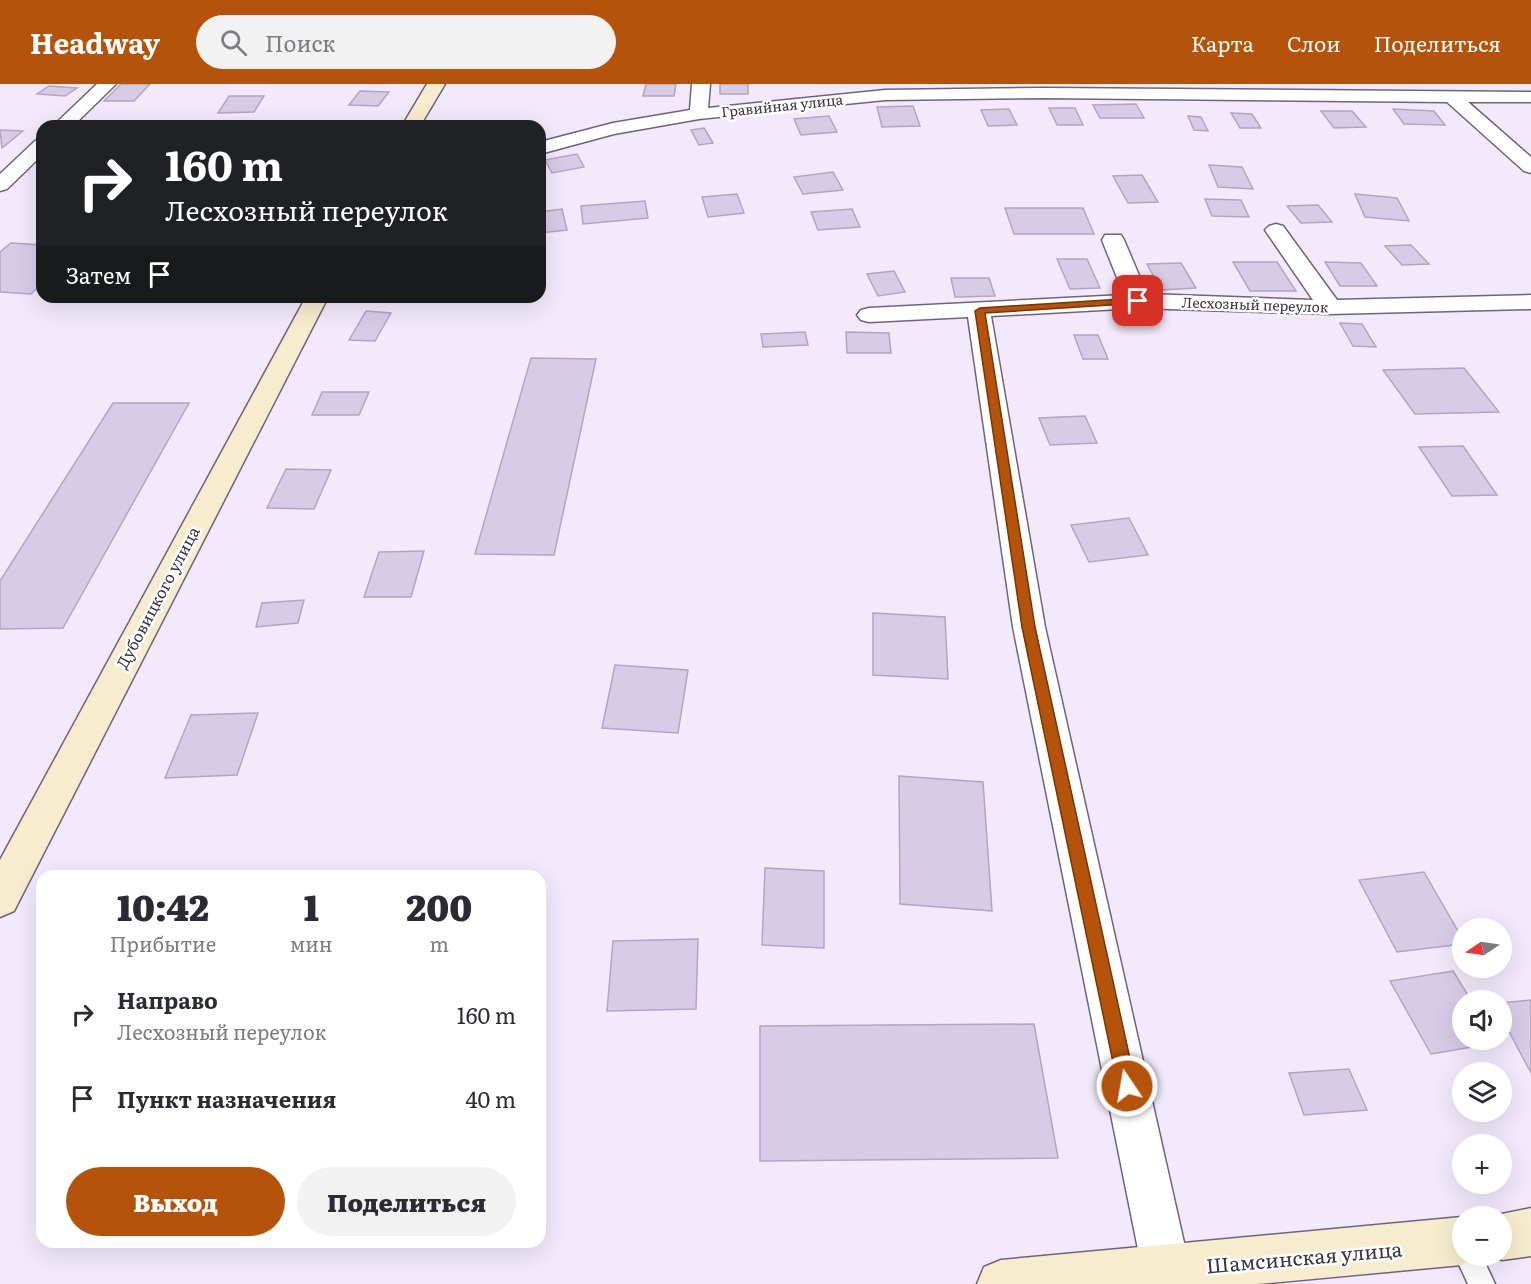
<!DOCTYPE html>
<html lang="ru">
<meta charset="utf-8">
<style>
body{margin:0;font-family:Literata,serif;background:#f2f2f3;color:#2b2b33;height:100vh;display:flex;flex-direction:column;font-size:22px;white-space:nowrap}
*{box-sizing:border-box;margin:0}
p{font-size:20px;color:#7c7c81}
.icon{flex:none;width:33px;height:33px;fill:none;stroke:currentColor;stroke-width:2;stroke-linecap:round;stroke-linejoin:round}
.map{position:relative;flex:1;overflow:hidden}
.drawer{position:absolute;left:36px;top:786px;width:510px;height:378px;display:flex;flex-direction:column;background:#fff;border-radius:18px;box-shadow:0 6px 24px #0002}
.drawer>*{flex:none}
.banner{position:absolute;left:36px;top:36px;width:510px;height:183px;border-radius:18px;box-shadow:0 6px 24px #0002;background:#202124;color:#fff;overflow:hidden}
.needle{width:39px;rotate:257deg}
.tools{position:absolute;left:1452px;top:834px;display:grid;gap:12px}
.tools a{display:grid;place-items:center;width:60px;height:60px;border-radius:50%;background:#fff;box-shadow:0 6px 24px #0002;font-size:30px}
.pin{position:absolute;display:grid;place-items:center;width:51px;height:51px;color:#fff;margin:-26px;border-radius:12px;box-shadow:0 3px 9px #0006}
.me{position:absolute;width:66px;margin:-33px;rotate:348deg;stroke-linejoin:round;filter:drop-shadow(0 0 4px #0008)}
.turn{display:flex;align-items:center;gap:21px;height:126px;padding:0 30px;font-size:27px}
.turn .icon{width:78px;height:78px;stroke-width:2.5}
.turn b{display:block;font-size:42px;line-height:51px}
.then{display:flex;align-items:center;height:57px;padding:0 30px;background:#0003;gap:12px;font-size:22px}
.eta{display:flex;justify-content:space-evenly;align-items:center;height:102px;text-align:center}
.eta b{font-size:36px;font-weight:800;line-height:42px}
.button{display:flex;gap:12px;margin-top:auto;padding:12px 30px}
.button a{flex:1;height:69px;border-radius:36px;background:#b45309;color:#fff;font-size:24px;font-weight:800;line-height:69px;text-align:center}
.button a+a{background:#f2f2f3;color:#2b2b33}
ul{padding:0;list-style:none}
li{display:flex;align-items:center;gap:18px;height:84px;padding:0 30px}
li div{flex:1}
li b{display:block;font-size:22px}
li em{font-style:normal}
header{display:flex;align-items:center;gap:36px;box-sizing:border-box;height:84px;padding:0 30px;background:#b45309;color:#fff}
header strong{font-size:28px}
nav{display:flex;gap:33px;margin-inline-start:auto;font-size:21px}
.search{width:420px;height:54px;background:#f2f2f3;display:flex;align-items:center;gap:15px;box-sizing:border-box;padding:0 21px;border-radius:33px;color:#7c7c81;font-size:22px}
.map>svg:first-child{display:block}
.building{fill:#d8cbe8;stroke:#b2a5c0;stroke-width:1.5}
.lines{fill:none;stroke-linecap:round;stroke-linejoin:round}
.lane-casing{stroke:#6f637c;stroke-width:3}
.street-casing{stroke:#6f637c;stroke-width:3}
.secondary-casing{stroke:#6f637c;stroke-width:3}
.lane{fill:#fff;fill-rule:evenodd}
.street{fill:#fff;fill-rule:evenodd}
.secondary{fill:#f7edce;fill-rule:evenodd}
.route{fill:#b45309;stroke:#753606;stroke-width:1.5}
.labels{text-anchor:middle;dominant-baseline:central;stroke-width:5;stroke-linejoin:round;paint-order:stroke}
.far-street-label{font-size:14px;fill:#39343f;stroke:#fff}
.street-label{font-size:16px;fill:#39343f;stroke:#fff}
.near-street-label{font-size:20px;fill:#39343f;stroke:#fff}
</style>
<header>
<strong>Headway</strong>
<div class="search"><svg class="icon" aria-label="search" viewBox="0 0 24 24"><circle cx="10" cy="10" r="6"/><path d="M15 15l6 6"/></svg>Поиск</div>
<nav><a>Карта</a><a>Слои</a><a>Поделиться</a></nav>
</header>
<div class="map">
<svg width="1531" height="1200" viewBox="0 0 1531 1200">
<rect width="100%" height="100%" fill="#f2eafc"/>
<g class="building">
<polygon points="121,0 150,0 134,17 104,17"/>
<polygon points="646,0 676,0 674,12 643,12"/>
<rect x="720" y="0" width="28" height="10"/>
<polygon points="49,2 77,4 65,12 37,10"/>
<polygon points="360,7 389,8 378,22 349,21"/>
<polygon points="229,12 264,12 254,28 218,29"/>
<polygon points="1136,20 1144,34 1100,34 1093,21"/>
<polygon points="913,22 920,42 882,43 877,23"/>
<polygon points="1049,24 1075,24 1083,41 1057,41"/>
<polygon points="1009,25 1017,41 988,42 981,26"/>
<polygon points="1393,25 1434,27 1445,41 1404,40"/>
<polygon points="1321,27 1352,27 1366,43 1334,44"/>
<polygon points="1231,29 1252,30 1261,44 1240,44"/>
<polygon points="829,32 837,48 801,51 794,35"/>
<polygon points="1188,32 1201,33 1208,47 1194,46"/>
<polygon points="704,44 713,59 699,61 691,46"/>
<polygon points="0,46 23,47 2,64"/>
<polygon points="577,70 584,83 552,89 545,76"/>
<polygon points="1209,81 1242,83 1253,105 1218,103"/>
<polygon points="833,88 843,106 803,110 794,93"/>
<polygon points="1142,91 1158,118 1128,119 1113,92"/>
<polygon points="737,110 744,129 708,133 702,113"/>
<polygon points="1355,110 1397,114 1409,137 1365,133"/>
<polygon points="1205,115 1241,116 1249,133 1212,132"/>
<polygon points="645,117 648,134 583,140 581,122"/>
<polygon points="1318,121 1332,138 1301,139 1287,122"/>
<polygon points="1005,124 1083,124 1094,150 1014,150"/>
<polygon points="562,125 567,146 540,149 540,128"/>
<polygon points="852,125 860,143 818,146 811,128"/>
<polygon points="11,159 42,161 42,200 31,210 0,208 0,168"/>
<polygon points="1411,161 1429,180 1402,181 1385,162"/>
<polygon points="1057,175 1087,175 1100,204 1070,205"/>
<polygon points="1233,178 1277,178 1296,207 1250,207"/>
<polygon points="1325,178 1361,179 1377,202 1340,202"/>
<polygon points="1181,179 1196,204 1161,206 1147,180"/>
<polygon points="894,187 905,208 878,212 867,190"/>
<polygon points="951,194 989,194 995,212 955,213"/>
<polygon points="366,227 391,229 375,257 349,256"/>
<polygon points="1340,239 1362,240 1376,263 1353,262"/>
<polygon points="805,248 808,261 763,263 761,250"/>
<polygon points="846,248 889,249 891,269 847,269"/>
<polygon points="1074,251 1098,251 1108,275 1083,275"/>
<polygon points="531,274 596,275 554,471 475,470"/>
<polygon points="1464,284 1499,328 1415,330 1383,286"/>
<polygon points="322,308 369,308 359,331 312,331"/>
<polygon points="113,319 189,319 63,544 0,545 0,497"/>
<polygon points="1085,332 1097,359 1050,361 1039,334"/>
<polygon points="1463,362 1497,411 1452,412 1419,363"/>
<polygon points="286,385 331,386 314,425 267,424"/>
<polygon points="1129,434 1148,471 1089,478 1071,441"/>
<polygon points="424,467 411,513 364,513 379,468"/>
<polygon points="304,516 298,539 256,543 262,519"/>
<polygon points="873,529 945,533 948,595 873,591"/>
<polygon points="615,581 688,586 678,649 602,644"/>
<polygon points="258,629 237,691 165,694 191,631"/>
<polygon points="899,692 983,698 992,827 900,820"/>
<polygon points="765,784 824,787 824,864 762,861"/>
<polygon points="1424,788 1462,854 1462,860 1397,868 1359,796"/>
<polygon points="698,855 696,925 607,927 613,857"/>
<polygon points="1453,887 1471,916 1462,916 1462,956 1493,956 1496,959 1431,970 1390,897"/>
<polygon points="1531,916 1531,989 1502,934 1502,919"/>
<polygon points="1034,940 1058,1074 760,1077 760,942"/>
<polygon points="1349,985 1367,1026 1304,1031 1289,989"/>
</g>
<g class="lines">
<defs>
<polygon id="lane" points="1462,1161 1462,1172 1482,1172 1495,1200 1468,1200 1455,1172 1459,1163"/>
<g id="street">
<polygon points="97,0 116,0 73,42 53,42"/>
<polygon points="692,0 710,0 708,24 885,6 1045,4 1531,8 1531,18 1468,18 1531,73 1531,89 1524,87 1447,18 1045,14 885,16 699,35 614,50 540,70 540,58 613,39 690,26"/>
<polygon points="42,55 42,71 7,105 0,107 0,90 35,57"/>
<polygon points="1276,140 1283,142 1337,216 1531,211 1531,225 1330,230 1138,224 991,232 1045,543 1190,1185 1184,1200 1148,1200 1142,1185 1013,543 968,233 869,238 861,236 857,231 861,226 869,224 1124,211 1102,156 1105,151 1121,151 1124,156 1147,210 1313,216 1265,146 1269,142"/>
</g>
<g id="secondary">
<polygon points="427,0 445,0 420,42 402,42"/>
<polygon points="306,213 328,213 14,827 0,833 0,776"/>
<polygon points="1531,1124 1531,1172 1502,1176 1492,1172 1502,1172 1502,1132 1492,1132"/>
<polygon points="1462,1133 1462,1172 1480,1172 1462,1181 1258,1200 977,1200 984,1183 1001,1176"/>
</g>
</defs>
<use href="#lane" class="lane-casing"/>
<use href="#street" class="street-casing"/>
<use href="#secondary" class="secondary-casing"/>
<use href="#lane" class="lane"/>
<use href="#street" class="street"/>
<use href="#secondary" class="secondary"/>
</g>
<polygon class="route" points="1138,214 1142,217 1141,219 985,229 1035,543 1136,1002 1133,1008 1127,1011 1120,1008 1118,1002 1022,543 975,227 980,224"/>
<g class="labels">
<g class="far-street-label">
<text transform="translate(782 21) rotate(-6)">Гравийная улица</text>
<text transform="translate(1255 220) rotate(2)">Лесхозный переулок</text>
</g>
<g class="street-label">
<text transform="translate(157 513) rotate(-62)">Дубовицкого улица</text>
</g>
<g class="near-street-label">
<text transform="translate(1304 1172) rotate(-5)">Шамсинская улица</text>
</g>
</g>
</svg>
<div class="tools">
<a><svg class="needle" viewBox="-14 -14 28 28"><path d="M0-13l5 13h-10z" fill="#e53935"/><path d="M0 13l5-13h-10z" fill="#7c7c81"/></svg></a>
<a><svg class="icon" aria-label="sound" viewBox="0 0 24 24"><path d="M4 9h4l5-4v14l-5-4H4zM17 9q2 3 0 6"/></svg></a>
<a><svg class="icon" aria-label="layers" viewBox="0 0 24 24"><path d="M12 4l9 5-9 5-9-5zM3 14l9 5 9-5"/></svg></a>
<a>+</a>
<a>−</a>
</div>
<div class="pin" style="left:1138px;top:217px;background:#d93025"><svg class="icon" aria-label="arrive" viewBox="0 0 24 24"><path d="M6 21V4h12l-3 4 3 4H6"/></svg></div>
<svg class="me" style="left:1127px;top:1002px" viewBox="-20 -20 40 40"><circle r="17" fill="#b45309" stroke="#fff" stroke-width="3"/><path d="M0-11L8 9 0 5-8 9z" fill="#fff"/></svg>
<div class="banner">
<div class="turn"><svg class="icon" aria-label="right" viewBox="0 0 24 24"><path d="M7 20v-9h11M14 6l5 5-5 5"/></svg><div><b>160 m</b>Лесхозный переулок</div></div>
<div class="then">Затем<svg class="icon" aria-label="arrive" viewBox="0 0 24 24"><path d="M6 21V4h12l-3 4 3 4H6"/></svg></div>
</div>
<section class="drawer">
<div class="eta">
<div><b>10:42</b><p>Прибытие</p></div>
<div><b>1</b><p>мин</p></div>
<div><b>200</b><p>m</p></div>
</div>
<ul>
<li><svg class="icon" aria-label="right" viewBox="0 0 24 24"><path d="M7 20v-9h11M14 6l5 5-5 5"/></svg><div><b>Направо</b><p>Лесхозный переулок</p></div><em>160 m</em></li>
<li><svg class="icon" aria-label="arrive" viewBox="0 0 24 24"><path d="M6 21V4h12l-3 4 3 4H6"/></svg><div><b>Пункт назначения</b></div><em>40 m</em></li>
</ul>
<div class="button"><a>Выход</a><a>Поделиться</a></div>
</section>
</div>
